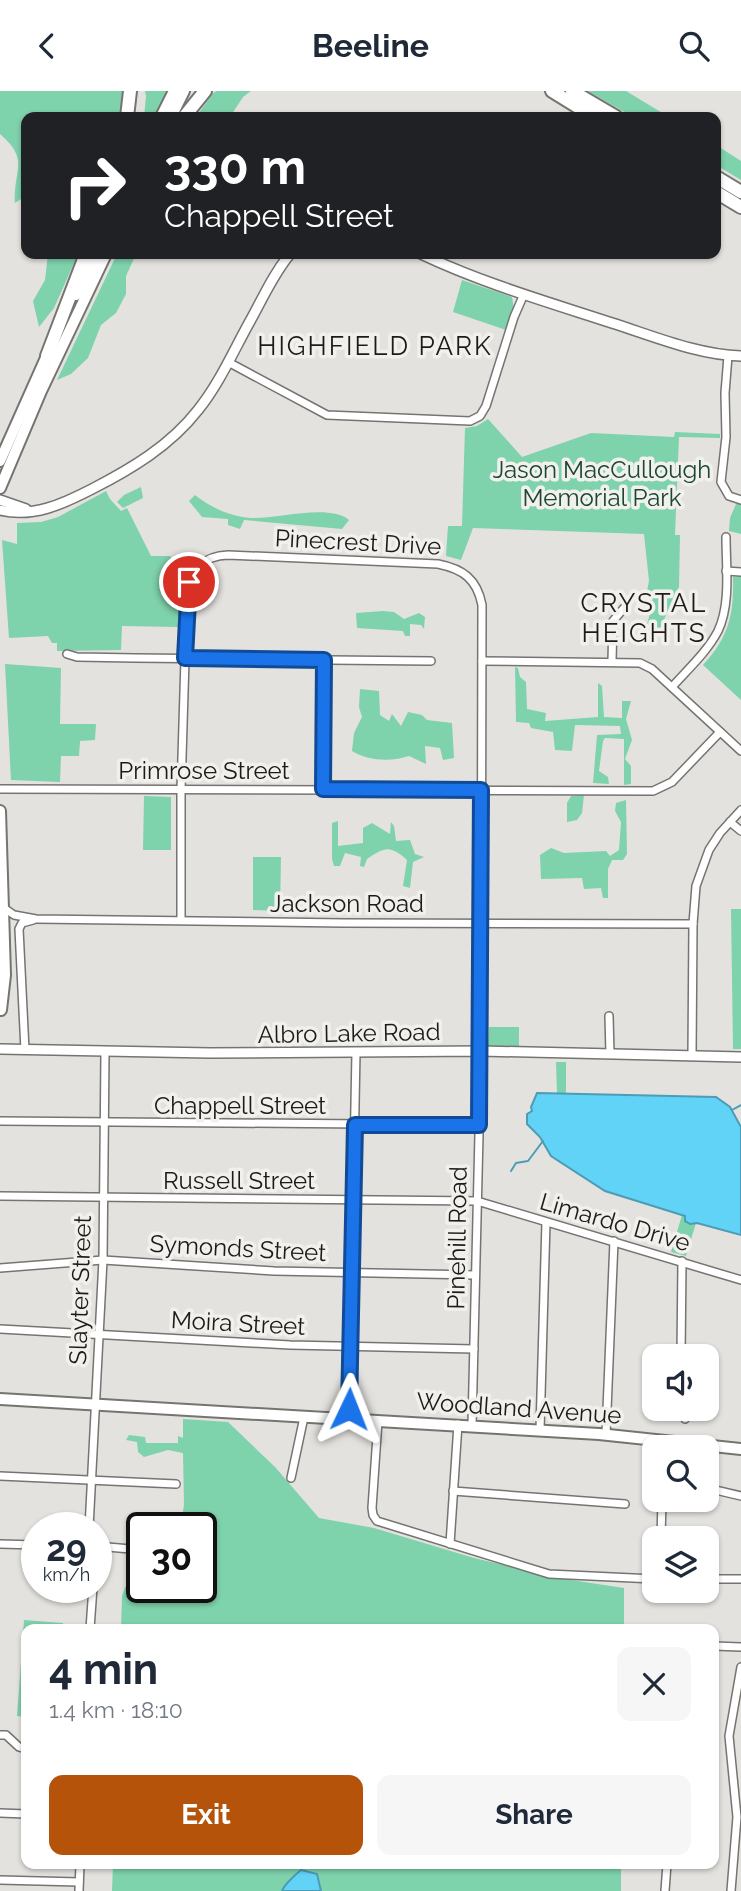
<!DOCTYPE html>
<meta charset="utf-8">
<style>
body{margin:0;font-family:Raleway,sans-serif;background:#f6f6f7;color:#1f2937;height:100vh;display:flex;flex-direction:column;font-size:26px;white-space:nowrap}
*{box-sizing:border-box;margin:0}
p{font-size:23px;color:#747a83}
.icon{flex:none;width:38px;height:38px;fill:none;stroke:currentColor;stroke-width:2;stroke-linecap:round;stroke-linejoin:round}
.map{position:relative;flex:1;overflow:hidden}
.panel{position:absolute;left:21px;top:1533px;width:698px;height:245px;display:flex;flex-direction:column;background:#fff;border-radius:14px;box-shadow:0 2px 5px #0004}
.panel>*{flex:none}
.banner{position:absolute;left:21px;top:21px;width:700px;height:147px;border-radius:14px;box-shadow:0 2px 5px #0004;background:#202124;color:#fff;overflow:hidden}
.controls{position:absolute;left:642px;top:1253px;display:grid;gap:14px}
.controls a{display:grid;place-items:center;width:77px;height:77px;border-radius:14px;background:#fff;box-shadow:0 2px 5px #0004;font-size:35px}
.speed{position:absolute;left:21px;top:1421px;display:flex;gap:14px;font-size:35px;font-weight:700;text-align:center}
.speed>*{display:grid;place-content:center;width:91px;height:91px;border-radius:50%;background:#fff;box-shadow:0 2px 5px #0004;line-height:1}
.speed small{font-size:18px;font-weight:400}
.speed .limit{border:4px solid #111;border-radius:10px;background:#fff;color:#111}
.pin{position:absolute;display:grid;place-items:center;width:60px;height:60px;color:#fff;margin:-30px;border:4px solid #fff;border-radius:50%;box-shadow:0 2px 7px #0007}
.me{position:absolute;width:77px;margin:-38px;rotate:2deg;stroke-linejoin:round;filter:drop-shadow(0 0 5px #0008)}
.turn{display:flex;align-items:center;gap:24px;height:147px;padding:0 28px;font-size:32px}
.turn .icon{width:91px;height:91px;stroke-width:2.5}
.turn b{display:block;font-size:49px;line-height:60px}
.round{display:grid;place-items:center;flex:none;width:74px;height:74px;border-radius:14px;background:#f6f6f7}
.overview{display:flex;align-items:center;justify-content:space-between;height:119px;padding:0 28px}
h1{font-size:42px;font-weight:700;line-height:52px}
.cta{display:flex;gap:14px;margin-top:auto;padding:14px 28px}
.cta a{flex:1;height:80px;border-radius:14px;background:#b45309;color:#fff;font-size:28px;font-weight:700;line-height:80px;text-align:center}
.cta a+a{background:#f6f6f7;color:#1f2937}
header{display:flex;justify-content:space-between;align-items:center;height:91px;padding:0 28px;background:#fff;font-size:32px;font-weight:700}
.map>svg:first-child{display:block}
.green{fill:#7ed2ac}
.water{fill:#61d3f7;stroke:#4c9cb5;stroke-width:2}
.lines{fill:none;stroke-linecap:round;stroke-linejoin:round}
.stream{stroke:#4c9cb5;stroke-width:2}
.minor-casing{stroke:#757471;stroke-width:10}
.tertiary-casing{stroke:#757471;stroke-width:12}
.primary-casing{stroke:#757471;stroke-width:14}
.motorway-casing{stroke:#757471;stroke-width:16}
.minor{stroke:#fff;stroke-width:7}
.tertiary{stroke:#fff;stroke-width:9}
.primary{stroke:#fff;stroke-width:10}
.motorway{stroke:#fff;stroke-width:12}
.route-casing{stroke:#114b97;stroke-width:18}
.route{stroke:#1a73e8;stroke-width:12}
.labels{text-anchor:middle;dominant-baseline:central;stroke-width:7;stroke-linejoin:round;paint-order:stroke}
.park-label{font-size:24px;fill:#1b4634;stroke:#f1f0ec}
.street-label{font-size:24px;fill:#1c1b1a;stroke:#f1f0ec}
.neighbourhood-label{font-size:26px;letter-spacing:2px;fill:#1c1b1a;stroke:#f1f0ec}
</style>
<header><svg class="icon" aria-label="back" viewBox="0 0 24 24"><path d="M15 5l-7 7 7 7"/></svg>Beeline<svg class="icon" aria-label="search" viewBox="0 0 24 24"><circle cx="10" cy="10" r="6"/><path d="M15 15l6 6"/></svg></header>
<div class="map">
<svg width="741" height="1800" viewBox="0 0 741 1800">
<rect width="100%" height="100%" fill="#e4e2df"/>
<g class="green">
<path d="M0,0H124L120,26H26V105L15,112C13,79 31,70 0,43Z"/>
<polygon points="145,0 168,0 155,26 144,26 146,5"/>
<polygon points="217,0 251,0 243,6 230,26 196,26 213,2"/>
<polygon points="588,0 626,0 669,26 633,26"/>
<polygon points="716,54 741,70 741,89 716,74"/>
<polygon points="48,163 78,163 54,217 39,236 33,210 45,189"/>
<polygon points="117,163 136,163 126,185 126,203 116,222 101,234 88,267 71,283 57,289"/>
<polygon points="462,189 512,206 514,219 506,239 453,221"/>
<polygon points="488,328 522,366 591,342 674,346 675,341 720,343 720,347 679,346 675,444 680,444 679,496 656,546 646,537 652,515 645,510 649,490 644,443 473,437 461,469 446,465 448,435 462,435 465,337 477,335"/>
<polygon points="141,396 143,407 123,417 117,411 124,404"/>
<polygon points="106,400 110,408 121,420 127,417 151,465 170,465 181,479 185,480 180,498 179,536 122,535 121,559 57,560 57,552 52,552 48,545 9,547 2,449 17,453 17,432 41,431 58,426"/>
<path d="M195,404C212,417 229,425 251,427C276,428 330,412 349,429L342,438L244,429L240,438L228,434V428L202,426L189,410Z"/>
<polygon points="736,413 741,413 741,443 729,440 730,427"/>
<path d="M733,486H741V609L703,574C729,546 734,523 733,486Z"/>
<polygon points="383,520 394,521 404,528 419,522 425,526 424,538 421,534 410,533 410,545 405,545 403,540 357,537 356,522"/>
<polygon points="5,573 61,577 60,633 96,633 95,649 80,650 79,665 61,665 60,691 11,689"/>
<polygon points="515,576 518,577 520,586 526,591 527,618 546,622 545,630 598,626 598,592 602,595 604,626 622,627 622,610 631,610 626,628 632,649 625,668 631,675 631,693 624,694 624,648 605,647 603,650 599,680 608,686 609,693 593,692 597,644 621,643 620,635 575,634 572,660 555,659 553,641 531,637 529,632 516,631"/>
<path d="M360,598L379,600L380,624L389,630L392,623L401,635L408,621L422,624L427,629L452,632L454,667L443,669L440,657L425,655L426,673L409,665C392,671 367,670 352,660L354,642L362,626L359,616Z"/>
<polygon points="584,704 582,722 577,729 567,731 567,712 571,705"/>
<polygon points="144,705 171,706 171,759 143,759"/>
<polygon points="626,709 627,763 623,769 612,769 608,778 608,807 603,807 601,797 584,798 582,787 541,788 540,764 551,757 564,762 606,760 610,765 619,759 621,731 615,720 616,712"/>
<path d="M338,730V755L363,752V737L372,732L390,743L391,731L394,735L396,750L410,749L415,763L424,766L413,771L410,797L403,795L407,769C390,754 385,756 367,768L364,776L360,775L361,766L345,762L340,775H334L332,768V732Z"/>
<polygon points="253,766 281,766 280,820 253,819"/>
<polygon points="731,818 741,818 741,958 733,958"/>
<polygon points="489,936 519,936 519,955 488,955"/>
<polygon points="556,971 566,971 566,1002 557,1002"/>
<polygon points="682,1124 686,1126 690,1133 696,1132 686,1165 671,1161"/>
<polygon points="183,1328 228,1331 275,1376 319,1427 374,1437 474,1467 558,1487 624,1497 624,1538 121,1538 122,1505 125,1496 201,1496 201,1437 181,1437 184,1413 183,1362 168,1359 144,1366 138,1361 137,1351 126,1349 129,1344 145,1346 146,1352 178,1352 178,1345 183,1347"/>
<polygon points="24,1529 63,1532 63,1538 26,1538 26,1626 17,1625"/>
<polygon points="113,1773 621,1773 621,1800 112,1800"/>
</g>
<g class="water">
<polygon points="537,1002 716,1006 730,1016 741,1036 741,1144 697,1132 690,1133 685,1130 685,1125 605,1100 551,1065 540,1046 527,1033 527,1023 532,1020 531,1016"/>
<path d="M301,1779L317,1783L321,1800H282C284,1794 296,1783 301,1779Z"/>
</g>
<g class="lines">
<g class="stream">
<polyline points="732,1019 741,1014"/>
<polyline points="511,1080 516,1072 528,1070 543,1050"/>
</g>
<defs>
<g id="minor">
<polyline points="728,265 725,302 726,346 721,391 729,405 741,409"/>
<polyline points="228,271 327,324 470,330 480,325 486,315 514,226 524,203"/>
<polyline points="726,480 741,481"/>
<polyline points="67,563 77,566 135,567 431,570"/>
<polyline points="482,570 640,572 652,578 741,660"/>
<polyline points="612,570 613,530 624,517"/>
<path d="M672,596C688,578 707,561 718,540C731,513 726,475 726,446"/>
<polyline points="0,698 653,700 672,691 720,641"/>
<polyline points="322,698 324,569"/>
<polyline points="730,731 741,740"/>
<polyline points="4,817 14,824 36,828 344,832 693,833"/>
<path d="M181,829V699L187,503C191,478 203,465 228,464L438,473C463,478 477,488 482,514L481,960L472,1334"/>
<polyline points="609,925 610,963"/>
<polyline points="25,959 19,838 22,832 33,829"/>
<polyline points="692,964 693,833 696,795 709,759 720,742 741,719"/>
<polyline points="0,1030 479,1034"/>
<polyline points="0,1105 477,1110 741,1189"/>
<polyline points="0,1177 103,1169 274,1180 475,1184"/>
<polyline points="0,1238 290,1254 474,1258"/>
<polyline points="681,1265 682,1170"/>
<polyline points="681,1318 685,1328"/>
<polyline points="349,1328 356,961"/>
<polyline points="378,1330 372,1417 373,1424 377,1430 549,1483 654,1488"/>
<polyline points="540,1339 546,1131"/>
<polyline points="606,1343 614,1150"/>
<polyline points="0,1385 176,1393"/>
<polyline points="291,1387 304,1326"/>
<polyline points="707,1397 741,1405"/>
<polyline points="453,1400 625,1413"/>
<polyline points="89,1437 103,1169 105,962"/>
<polyline points="661,1447 662,1409"/>
<polyline points="0,1453 37,1454"/>
<polyline points="450,1453 458,1333"/>
<polyline points="96,1455 142,1459"/>
<polyline points="707,1488 741,1488"/>
<polyline points="90,1538 93,1496"/>
<polyline points="714,1555 741,1556"/>
<polyline points="0,1644 6,1644 19,1656 26,1658"/>
<polyline points="0,1722 26,1723"/>
<polyline points="0,1789 79,1791"/>
<polyline points="79,1800 80,1773"/>
<polyline points="665,1800 667,1773"/>
<polyline points="731,1800 737,1726 729,1645 741,1576"/>
</g>
<g id="tertiary">
<path d="M421,163C482,192 548,211 612,232C653,245 698,264 741,265"/>
<polyline points="0,409 26,418"/>
<path d="M0,419C33,427 63,413 92,398C131,378 170,355 198,319C219,293 233,261 249,232C262,209 273,183 290,163"/>
<polyline points="0,958 210,962 481,960 741,966"/>
</g>
<g id="primary">
<polyline points="161,26 174,0"/>
<polyline points="171,26 184,0"/>
<polyline points="76,204 96,163"/>
<polyline points="0,370 49,260"/>
<polyline points="0,397 41,300 106,163"/>
<polyline points="0,720 5,884 1,919"/>
<polyline points="0,1308 599,1343 741,1358"/>
</g>
<g id="motorway">
<polyline points="552,0 594,26"/>
<polyline points="572,0 616,26"/>
<polyline points="127,26 130,0"/>
<polyline points="184,26 205,0"/>
<polyline points="716,86 741,101"/>
<polyline points="716,101 741,116"/>
<polyline points="47,265 86,163"/>
</g>
</defs>
<use href="#minor" class="minor-casing"/>
<use href="#tertiary" class="tertiary-casing"/>
<use href="#primary" class="primary-casing"/>
<use href="#motorway" class="motorway-casing"/>
<use href="#minor" class="minor"/>
<use href="#tertiary" class="tertiary"/>
<use href="#primary" class="primary"/>
<use href="#motorway" class="motorway"/>
</g>
<g class="lines">
<defs>
<polyline id="route" points="189,491 185,567 324,569 323,698 481,699 479,1034 355,1034 349,1318"/>
</defs>
<use href="#route" class="route-casing"/>
<use href="#route" class="route"/>
</g>
<g class="labels">
<g class="park-label">
<text x="602" y="378">Jason MacCullough<tspan x="602" dy="28">Memorial Park</tspan></text>
</g>
<g class="street-label">
<text transform="translate(358 451) rotate(3)">Pinecrest Drive</text>
<text x="204" y="679">Primrose Street</text>
<text x="347" y="812">Jackson Road</text>
<text transform="translate(349 942) rotate(-1)">Albro Lake Road</text>
<text x="240" y="1014">Chappell Street</text>
<text x="239" y="1089">Russell Street</text>
<text transform="translate(615 1131) rotate(16)">Limardo Drive</text>
<text transform="translate(457 1147) rotate(-89)">Pinehill Road</text>
<text transform="translate(238 1157) rotate(3)">Symonds Street</text>
<text transform="translate(80 1199) rotate(-88)">Slayter Street</text>
<text transform="translate(238 1232) rotate(3)">Moira Street</text>
<text transform="translate(519 1317) rotate(4)">Woodland Avenue</text>
</g>
<g class="neighbourhood-label">
<text x="375" y="255">HIGHFIELD PARK</text>
<text x="644" y="512">CRYSTAL<tspan x="644" dy="30">HEIGHTS</tspan></text>
</g>
</g>
</svg>
<div class="controls">
<a><svg class="icon" aria-label="sound" viewBox="0 0 24 24"><path d="M4 9h4l5-4v14l-5-4H4zM17 9q2 3 0 6"/></svg></a>
<a><svg class="icon" aria-label="search" viewBox="0 0 24 24"><circle cx="10" cy="10" r="6"/><path d="M15 15l6 6"/></svg></a>
<a><svg class="icon" aria-label="layers" viewBox="0 0 24 24"><path d="M12 4l9 5-9 5-9-5zM3 14l9 5 9-5"/></svg></a>
</div>
<div class="speed"><div>29<small>km/h</small></div><div class="limit">30</div></div>
<div class="pin" style="left:189px;top:491px;background:#d93025"><svg class="icon" aria-label="arrive" viewBox="0 0 24 24"><path d="M6 21V4h12l-3 4 3 4H6"/></svg></div>
<svg class="me" style="left:349px;top:1318px" viewBox="-20 -20 40 40"><path d="M0-17L14 15 0 8-14 15z" fill="#1a73e8" stroke="#fff" stroke-width="4"/></svg>
<div class="banner">
<div class="turn"><svg class="icon" aria-label="right" viewBox="0 0 24 24"><path d="M7 20v-9h11M14 6l5 5-5 5"/></svg><div><b>330 m</b>Chappell Street</div></div>
</div>
<section class="panel">
<div class="overview"><div><h1>4 min</h1><p>1.4 km · 18:10</p></div><a class="round"><svg class="icon" aria-label="close" viewBox="0 0 24 24"><path d="M6 6l12 12M18 6L6 18"/></svg></a></div>
<div class="cta"><a>Exit</a><a>Share</a></div>
</section>
</div>
